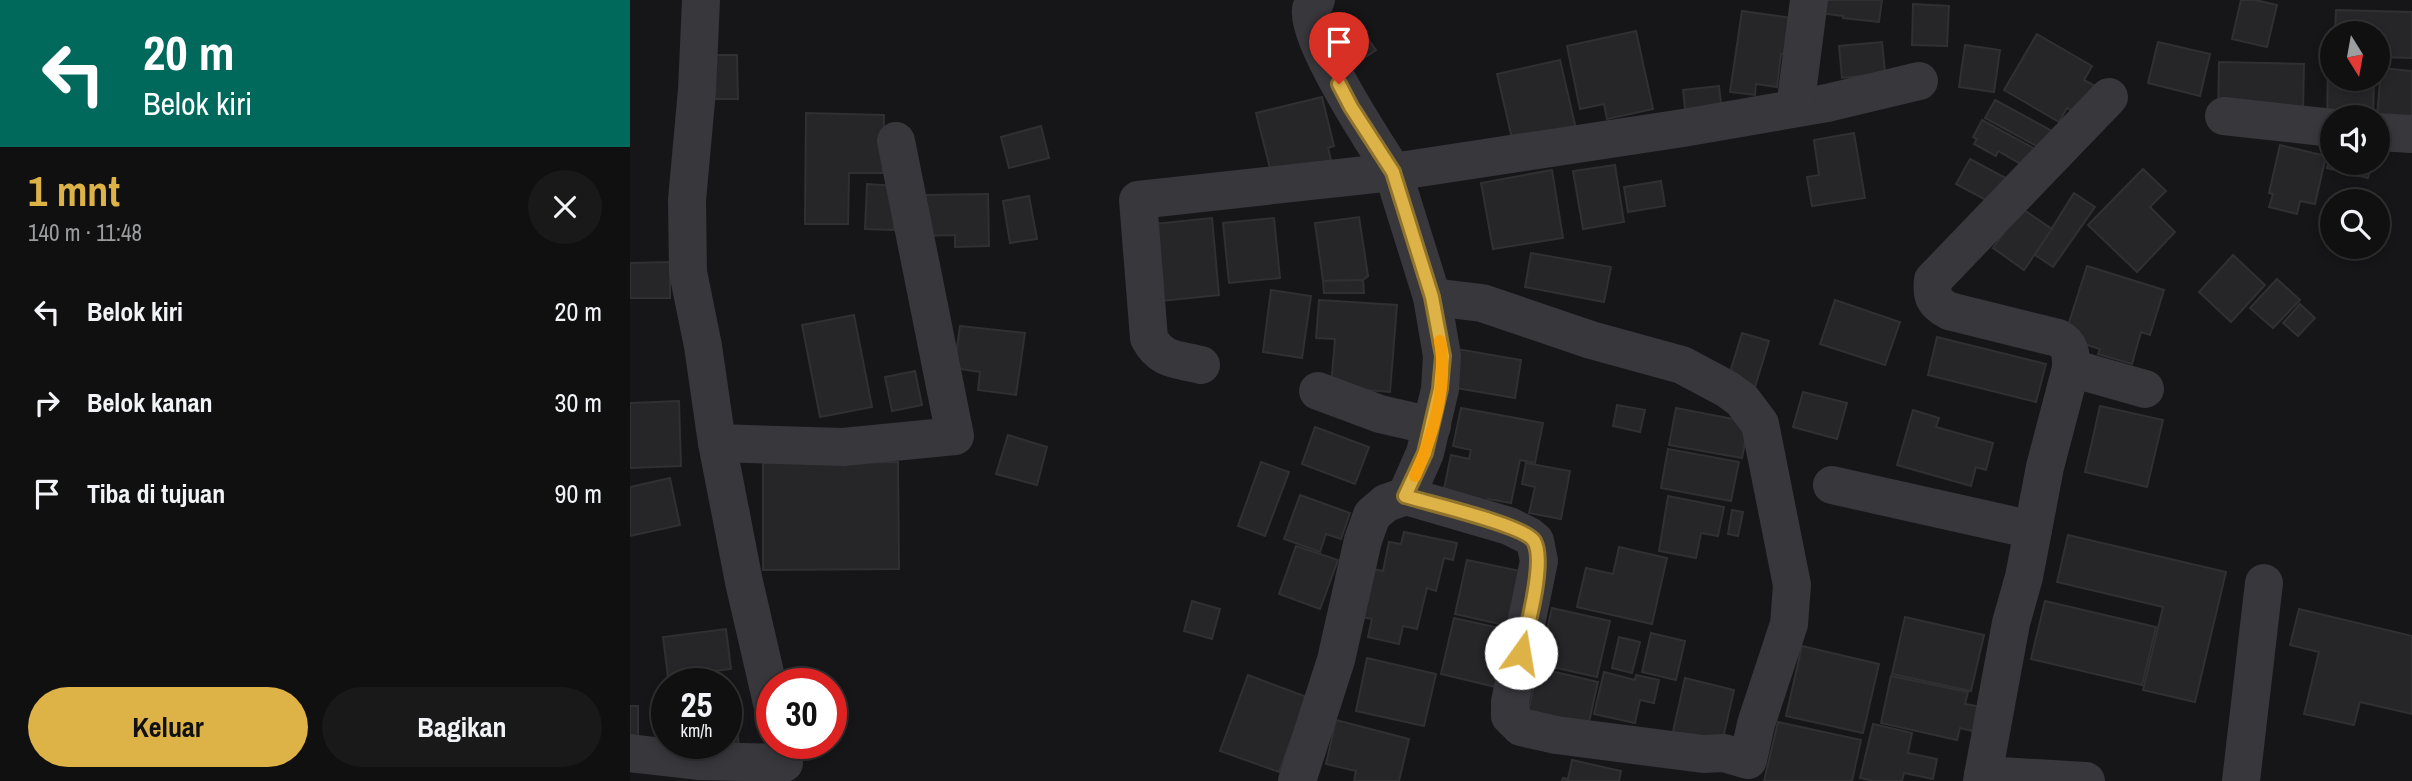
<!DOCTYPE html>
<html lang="id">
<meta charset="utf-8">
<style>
body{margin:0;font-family:"Archivo Narrow",sans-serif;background:#19191a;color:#f1f3f6;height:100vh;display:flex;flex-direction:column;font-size:26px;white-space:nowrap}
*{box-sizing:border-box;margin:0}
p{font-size:23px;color:#9c9d9f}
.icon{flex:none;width:38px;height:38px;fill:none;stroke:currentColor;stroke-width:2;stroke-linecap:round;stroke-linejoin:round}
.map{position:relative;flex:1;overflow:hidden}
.drawer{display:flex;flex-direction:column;background:#101011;width:630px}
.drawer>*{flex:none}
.banner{background:#00695c;color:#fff;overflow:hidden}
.needle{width:46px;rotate:169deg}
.tools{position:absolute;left:1690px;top:21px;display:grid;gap:14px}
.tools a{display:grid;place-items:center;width:70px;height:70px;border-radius:50%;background:#101011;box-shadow:0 4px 10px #0003,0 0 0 2px #303031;font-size:35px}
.speed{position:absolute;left:21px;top:668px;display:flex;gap:14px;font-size:35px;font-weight:700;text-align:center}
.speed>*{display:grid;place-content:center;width:91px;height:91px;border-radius:50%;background:#101011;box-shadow:0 4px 10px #0003,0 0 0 2px #303031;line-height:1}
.speed small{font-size:18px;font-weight:400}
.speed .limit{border:10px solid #d22;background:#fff;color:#111}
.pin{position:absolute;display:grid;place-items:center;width:60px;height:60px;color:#fff;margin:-72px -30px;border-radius:50% 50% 50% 0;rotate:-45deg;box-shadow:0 0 7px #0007}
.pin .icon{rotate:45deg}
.me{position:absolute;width:77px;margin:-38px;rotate:13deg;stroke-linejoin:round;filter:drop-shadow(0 0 5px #0008)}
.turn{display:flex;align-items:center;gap:24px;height:147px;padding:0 28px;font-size:32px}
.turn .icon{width:91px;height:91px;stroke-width:2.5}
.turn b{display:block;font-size:49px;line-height:60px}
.round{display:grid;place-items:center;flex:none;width:74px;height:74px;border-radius:37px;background:#19191a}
.headline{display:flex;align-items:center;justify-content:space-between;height:119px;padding:0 28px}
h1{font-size:42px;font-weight:800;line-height:52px;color:#ddb247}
.cta{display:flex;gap:14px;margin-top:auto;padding:14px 28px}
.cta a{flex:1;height:80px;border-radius:42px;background:#ddb247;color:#111;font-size:28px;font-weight:800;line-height:80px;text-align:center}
.cta a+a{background:#19191a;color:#f1f3f6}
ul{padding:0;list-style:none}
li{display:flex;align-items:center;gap:21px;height:91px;padding:0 28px}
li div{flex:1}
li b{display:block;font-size:26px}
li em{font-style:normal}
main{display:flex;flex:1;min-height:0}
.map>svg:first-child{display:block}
.building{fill:#262628;stroke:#303033;stroke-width:2}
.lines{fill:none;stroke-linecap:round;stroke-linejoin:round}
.minor{stroke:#37373c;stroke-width:38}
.route-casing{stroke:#90742e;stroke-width:18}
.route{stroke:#ddb247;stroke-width:12}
.slow{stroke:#f59e0b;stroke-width:12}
</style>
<main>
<section class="drawer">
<div class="banner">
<div class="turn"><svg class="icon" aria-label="left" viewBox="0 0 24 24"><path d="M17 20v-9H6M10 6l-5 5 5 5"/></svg><div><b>20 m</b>Belok kiri</div></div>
</div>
<div class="headline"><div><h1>1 mnt</h1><p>140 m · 11:48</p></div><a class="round"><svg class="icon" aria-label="close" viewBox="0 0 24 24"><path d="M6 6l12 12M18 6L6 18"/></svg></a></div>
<ul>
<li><svg class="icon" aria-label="left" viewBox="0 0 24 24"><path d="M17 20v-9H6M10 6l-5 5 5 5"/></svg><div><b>Belok kiri</b></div><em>20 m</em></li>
<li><svg class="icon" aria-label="right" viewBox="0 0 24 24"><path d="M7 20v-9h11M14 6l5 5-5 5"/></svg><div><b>Belok kanan</b></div><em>30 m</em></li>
<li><svg class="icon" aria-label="arrive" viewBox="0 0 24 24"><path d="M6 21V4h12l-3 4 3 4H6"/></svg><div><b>Tiba di tujuan</b></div><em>90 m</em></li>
</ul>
<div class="cta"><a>Keluar</a><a>Bagikan</a></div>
</section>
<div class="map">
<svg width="1782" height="781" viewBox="0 0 1782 781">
<rect width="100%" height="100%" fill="#161517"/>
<g class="building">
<polygon points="1190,0 1252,0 1249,22 1213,18 1213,16 1188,13"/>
<polygon points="1611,0 1625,0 1647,5 1637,47 1602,39"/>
<polygon points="1283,4 1319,6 1317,46 1282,45"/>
<polygon points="1706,10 1782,12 1782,58 1748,57 1748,33 1705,33"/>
<polygon points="1112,11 1170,19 1165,56 1151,54 1147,87 1126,84 1125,95 1100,92"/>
<polygon points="1006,31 1023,109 977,119 974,104 950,109 937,46"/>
<polygon points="1407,34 1462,66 1454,80 1467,87 1451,115 1437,108 1429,122 1374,90"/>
<polygon points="738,39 746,50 731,60 723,50"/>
<polygon points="1252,42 1255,73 1212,78 1209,46"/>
<polygon points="1528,42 1580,54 1570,96 1518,83"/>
<polygon points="1335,45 1370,50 1364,92 1329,87"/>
<polygon points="76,55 107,55 108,99 77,99"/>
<polygon points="1698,58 1703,58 1703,79 1744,79 1743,117 1703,117 1697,125"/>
<polygon points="930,60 947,133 884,147 867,74"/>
<polygon points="1589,62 1674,64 1673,112 1588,110"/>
<polygon points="1751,68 1782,71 1782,123 1747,117"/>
<polygon points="1089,86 1092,112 1056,117 1053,90"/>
<polygon points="692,97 704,146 698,148 703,169 644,184 626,113"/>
<polygon points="1365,100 1422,131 1412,149 1355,118"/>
<polygon points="176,113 254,115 253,173 219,173 218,224 175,224"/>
<polygon points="1352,120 1405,149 1396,167 1368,151 1366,156 1344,144 1347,139 1343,137"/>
<polygon points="411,126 419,158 379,168 371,137"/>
<polygon points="1224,133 1235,198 1182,206 1177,177 1189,175 1184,140"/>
<polygon points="1703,142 1703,163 1742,163 1738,178 1697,168"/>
<polygon points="1650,145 1696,156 1685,204 1670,201 1667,214 1639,207 1643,194 1639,193"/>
<polygon points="1340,159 1383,182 1369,207 1326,184"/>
<polygon points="985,165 994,222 953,229 943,171"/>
<polygon points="1513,169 1536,191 1520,207 1545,232 1507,272 1458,225"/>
<polygon points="922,170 933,238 863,249 851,183"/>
<polygon points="1031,181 1035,206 998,212 994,187"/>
<polygon points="237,184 266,186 264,230 235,229"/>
<polygon points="1444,193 1465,207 1423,267 1405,255"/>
<polygon points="358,194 359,246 325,247 325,235 293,236 293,195"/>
<polygon points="399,196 407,239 380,243 373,201"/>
<polygon points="1391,208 1422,229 1394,270 1363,248"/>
<polygon points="729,217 738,276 733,280 693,281 685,223"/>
<polygon points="582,218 589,295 521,302 514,225"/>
<polygon points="644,218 650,278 599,283 593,223"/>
<polygon points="901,253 981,267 974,302 895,287"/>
<polygon points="1603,255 1635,285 1601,322 1569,292"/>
<polygon points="40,262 40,298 0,298 0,263"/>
<polygon points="1457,266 1534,290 1520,335 1511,332 1502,364 1468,354 1470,349 1434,338"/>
<polygon points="1647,279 1670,300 1643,328 1620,308"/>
<polygon points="733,280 734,293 694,293 693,281"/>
<polygon points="641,290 681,296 672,358 633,352"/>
<polygon points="689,300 767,305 760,392 701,387 705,339 686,338"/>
<polygon points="1205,300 1270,322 1255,365 1190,344"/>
<polygon points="1670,304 1685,318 1668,336 1653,323"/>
<polygon points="224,315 242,407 190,417 172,325"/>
<polygon points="330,326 395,333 386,395 348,390 350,372 324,368"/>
<polygon points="1112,333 1139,341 1125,387 1098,379"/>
<polygon points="1307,337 1416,364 1406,402 1298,375"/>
<polygon points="827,349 891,360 885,398 820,387"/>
<polygon points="285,371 292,405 262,411 255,377"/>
<polygon points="1173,392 1217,403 1207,439 1163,427"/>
<polygon points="49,401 51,466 0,468 0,403"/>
<polygon points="987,405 1015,410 1010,432 983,426"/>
<polygon points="1470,406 1533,420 1517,487 1455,472"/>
<polygon points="831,408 913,423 905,463 890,460 881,503 858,499 856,508 814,489 821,455 839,459 841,450 823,446"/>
<polygon points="1046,408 1119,422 1112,458 1039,445"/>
<polygon points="1283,410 1309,418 1306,427 1363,443 1356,470 1346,467 1341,486 1267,465"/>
<polygon points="685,427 739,447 725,484 672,464"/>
<polygon points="378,435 417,447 407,485 366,474"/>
<polygon points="1038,449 1109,462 1101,501 1031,488"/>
<polygon points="268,462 269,569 133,570 133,463"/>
<polygon points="631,462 659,472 635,536 608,526"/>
<polygon points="896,463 940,471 931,519 899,513 905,487 892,484"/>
<polygon points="40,478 50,525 0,536 0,487"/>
<polygon points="670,495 720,513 711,539 696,534 690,552 654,539"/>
<polygon points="1038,496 1094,507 1088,536 1071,533 1066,558 1029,551"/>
<polygon points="1102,510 1113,512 1108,536 1098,534"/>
<polygon points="774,532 827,543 823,560 814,558 806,591 797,588 787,629 773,626 769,644 738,637 742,619 732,617 743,569 753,571 759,542 771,544"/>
<polygon points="1438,535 1596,572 1565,702 1513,690 1533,607 1427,582"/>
<polygon points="666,546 708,560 690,609 649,594"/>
<polygon points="989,547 1037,558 1022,624 947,607 956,568 983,574"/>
<polygon points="837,560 895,572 883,627 825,614"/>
<polygon points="562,601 590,609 582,639 554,631"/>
<polygon points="1415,601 1526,627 1512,685 1401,659"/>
<polygon points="922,608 980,621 967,677 909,664"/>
<polygon points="1669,609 1782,636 1782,714 1730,702 1724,725 1674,714 1689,652 1660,645"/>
<polygon points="1275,617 1354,635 1341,691 1262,674"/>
<polygon points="824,618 883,631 870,688 811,674"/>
<polygon points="96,629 101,669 38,677 33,637"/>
<polygon points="1021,633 1055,641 1046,680 1012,672"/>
<polygon points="989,637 1010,642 1002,673 982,668"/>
<polygon points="1172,646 1249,664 1233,733 1156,716"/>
<polygon points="737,658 806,674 794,726 726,711"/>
<polygon points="908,668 968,682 956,735 896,722"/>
<polygon points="974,672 1005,680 1006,675 1029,680 1024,703 1010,700 1005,723 964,714"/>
<polygon points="618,675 677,697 649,772 590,751"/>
<polygon points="1261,676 1338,692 1335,704 1352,707 1346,732 1330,728 1327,740 1251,723"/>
<polygon points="1055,678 1104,690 1091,747 1042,736"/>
<polygon points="96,694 103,694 109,747 32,756 25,703 37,702 37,744 96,744"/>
<polygon points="0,706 8,706 8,738 0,739"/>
<polygon points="706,720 779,739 769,781 724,781 726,771 696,764"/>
<polygon points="1148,722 1231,740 1222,781 1134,781"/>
<polygon points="1243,724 1282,733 1278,753 1307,759 1303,779 1274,773 1272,781 1245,781 1230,778"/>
<polygon points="942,760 991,771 989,781 932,781 933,778 938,779"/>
</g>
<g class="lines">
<g class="minor">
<polyline points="71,0 67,90 57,200 58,272 73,346 87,443"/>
<path d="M686,0C686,1 682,8 681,9C676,39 745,144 763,172L1053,128L1197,103L1289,81"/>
<polyline points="1165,108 1179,0"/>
<polyline points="1594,116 1703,128"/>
<polyline points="1748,132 1782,134"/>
<path d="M571,365C547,359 531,361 519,338L508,200L763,172L802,297L812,356L810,389L795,453L776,496"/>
<path d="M1441,368C1441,354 1441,345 1428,338L1319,311C1304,303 1301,296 1303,280L1479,97"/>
<polyline points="688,391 750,414 802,426"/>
<polyline points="1202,485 1403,530"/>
<polyline points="142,703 114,582 87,443 213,447 325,436 266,141"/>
<polyline points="0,753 68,761 154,763"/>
<polyline points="1353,775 1456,781"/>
<polyline points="667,781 706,660 733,540 742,515 756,503 776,496 879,526 899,536 905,541 909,561 880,702 880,716 891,727 926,735 1073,754 1094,753 1118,760 1126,724 1159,624 1162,585 1130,424 1112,400 1097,389 1052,365 961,340 852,303 802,297"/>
<polyline points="1352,781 1381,623 1394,577 1415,467 1441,368 1515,389"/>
<polyline points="1611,781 1634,583"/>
</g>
</g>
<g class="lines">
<defs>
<path id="route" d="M709,84L721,107L763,172L802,297L813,356L810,389L795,453L775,496C797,503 894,525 904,541C916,561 897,629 891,653"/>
</defs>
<use href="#route" class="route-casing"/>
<use href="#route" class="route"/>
<path class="slow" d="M785,476C803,436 818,385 810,341"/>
</g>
</svg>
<div class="tools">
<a><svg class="needle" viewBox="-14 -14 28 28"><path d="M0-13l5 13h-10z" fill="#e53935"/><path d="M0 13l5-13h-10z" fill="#9c9d9f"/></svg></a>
<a><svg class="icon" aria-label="sound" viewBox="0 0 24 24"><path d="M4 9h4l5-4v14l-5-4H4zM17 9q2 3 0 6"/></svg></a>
<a><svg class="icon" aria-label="search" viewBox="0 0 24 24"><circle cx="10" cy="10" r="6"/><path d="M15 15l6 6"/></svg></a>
</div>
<div class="speed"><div>25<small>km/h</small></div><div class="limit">30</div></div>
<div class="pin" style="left:709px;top:84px;background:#d93025"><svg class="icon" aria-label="arrive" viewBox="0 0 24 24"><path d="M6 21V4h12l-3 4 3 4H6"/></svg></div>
<svg class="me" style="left:891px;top:653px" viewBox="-20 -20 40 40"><circle r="19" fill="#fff"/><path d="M0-13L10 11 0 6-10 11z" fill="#ddb247"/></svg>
</div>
</main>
